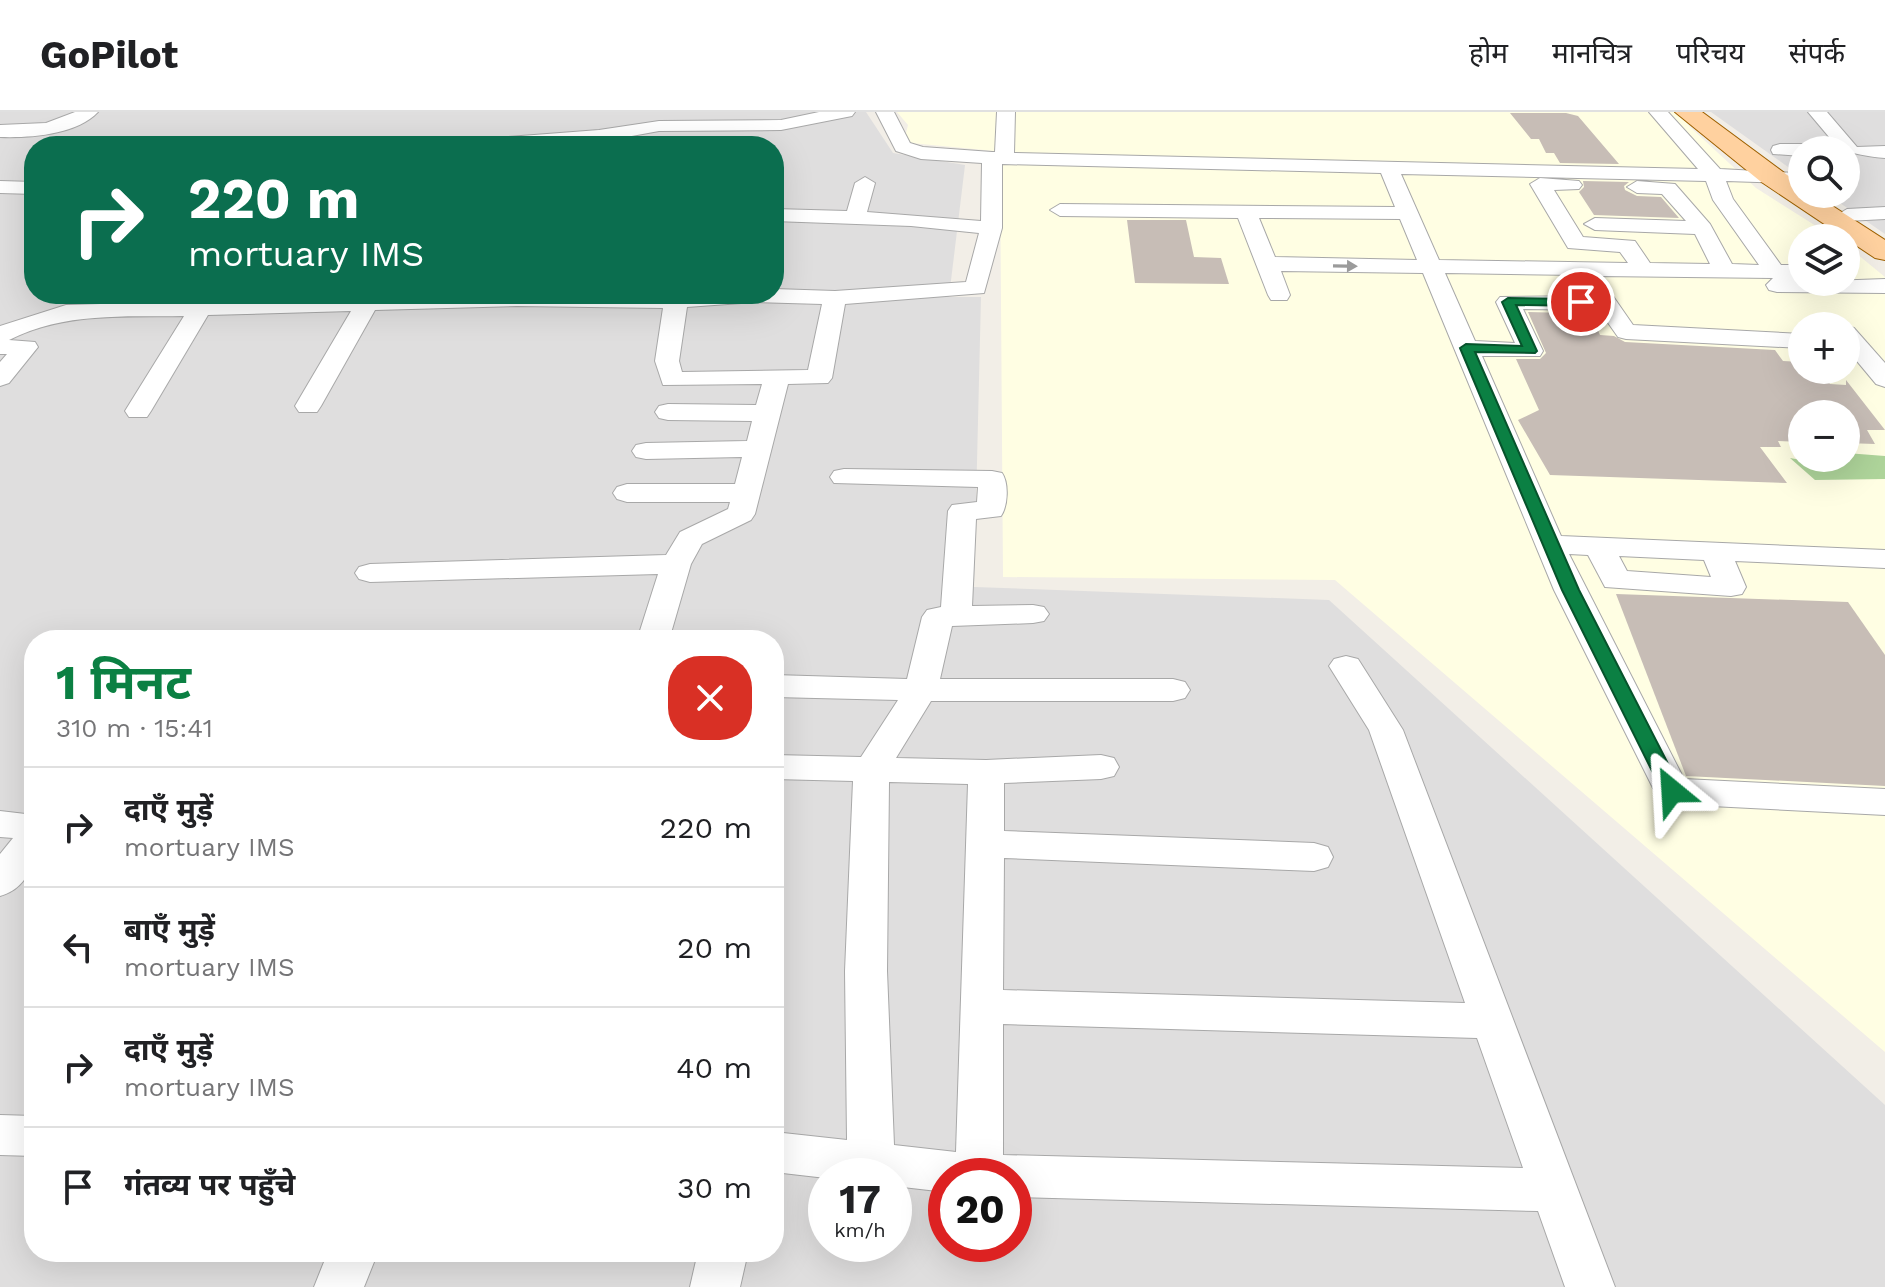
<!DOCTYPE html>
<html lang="hi">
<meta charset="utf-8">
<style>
body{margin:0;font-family:"Work Sans","Noto Sans Devanagari",sans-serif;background:#f2f2f2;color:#202124;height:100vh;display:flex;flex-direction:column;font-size:30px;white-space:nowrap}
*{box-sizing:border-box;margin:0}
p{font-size:26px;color:#757577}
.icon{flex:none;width:44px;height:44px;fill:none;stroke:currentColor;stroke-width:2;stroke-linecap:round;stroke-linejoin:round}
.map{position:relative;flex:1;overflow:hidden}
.panel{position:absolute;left:24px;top:518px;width:760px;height:632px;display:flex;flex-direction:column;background:#fff;border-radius:32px;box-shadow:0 8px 32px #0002}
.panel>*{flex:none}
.banner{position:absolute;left:24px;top:24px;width:760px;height:168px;border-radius:32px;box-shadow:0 8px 32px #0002;background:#0b6e4f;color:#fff;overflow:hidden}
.tools{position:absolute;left:1788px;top:24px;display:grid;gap:16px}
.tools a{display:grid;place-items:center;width:72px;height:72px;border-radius:50%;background:#fff;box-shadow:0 8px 32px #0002;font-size:40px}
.speed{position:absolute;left:808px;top:1046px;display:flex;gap:16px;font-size:40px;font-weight:700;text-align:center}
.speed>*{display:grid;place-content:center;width:104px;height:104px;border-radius:50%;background:#fff;box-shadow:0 8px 32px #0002;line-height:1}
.speed small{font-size:20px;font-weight:400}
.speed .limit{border:12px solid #d22;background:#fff;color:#111}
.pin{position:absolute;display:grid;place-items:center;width:68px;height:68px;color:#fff;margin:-34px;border:4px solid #fff;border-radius:50%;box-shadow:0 2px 8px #0007}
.me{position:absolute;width:88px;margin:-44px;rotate:333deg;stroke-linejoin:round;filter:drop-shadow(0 0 6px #0008)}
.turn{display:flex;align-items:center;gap:28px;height:168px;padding:0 32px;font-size:36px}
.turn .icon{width:104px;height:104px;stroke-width:2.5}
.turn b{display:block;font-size:56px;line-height:68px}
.round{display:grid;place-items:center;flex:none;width:84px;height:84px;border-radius:32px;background:#f2f2f2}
.headline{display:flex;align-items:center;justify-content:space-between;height:136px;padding:0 32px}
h1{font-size:48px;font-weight:700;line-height:60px;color:#0b8043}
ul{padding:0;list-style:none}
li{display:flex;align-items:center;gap:24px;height:120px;padding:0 32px;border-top:2px solid #e0e0e0}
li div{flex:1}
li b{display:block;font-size:30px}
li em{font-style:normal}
header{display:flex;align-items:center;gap:48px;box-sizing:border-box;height:112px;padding:0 40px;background:#fff;border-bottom:2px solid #e0e0e0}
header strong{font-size:38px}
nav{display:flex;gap:44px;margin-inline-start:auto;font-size:28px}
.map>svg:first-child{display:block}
.residential{fill:#dfdede;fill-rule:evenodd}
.education{fill:#fffee3;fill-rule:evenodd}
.forest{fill:#aed49a}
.building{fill:#c7bdb6}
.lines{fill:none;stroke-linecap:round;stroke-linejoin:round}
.minor-casing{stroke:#a8a8a8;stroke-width:2}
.major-casing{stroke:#9e6100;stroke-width:2}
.minor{fill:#fff;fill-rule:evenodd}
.major{fill:#ffd19f;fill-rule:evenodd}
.oneway{fill:#9b9b9b}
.route{fill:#0b8043;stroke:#07532c;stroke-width:2}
</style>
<header>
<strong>GoPilot</strong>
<nav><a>होम</a><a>मानचित्र</a><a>परिचय</a><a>संपर्क</a></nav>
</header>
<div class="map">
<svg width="1885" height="1175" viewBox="0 0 1885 1175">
<rect width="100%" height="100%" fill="#f2eee7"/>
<g class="residential">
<path d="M0,0H866L893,41L965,53L949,185H981L974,475L1329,488L1885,993V1175H0ZM34,34H774V182H34ZM34,528H774V1140H34ZM826,1064H894V1132H826ZM946,1064H1014V1132H946Z"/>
<polygon points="1711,0 1885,0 1885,122 1827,82 1846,82 1846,38 1802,38 1802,65"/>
</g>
<path class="education" d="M897,0H1678L1690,15L1756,76L1835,126H1802V170H1846V133L1885,165V940L1335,468L1003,465L1000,51L1005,40L911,31L905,25L908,13ZM1802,214H1846V258H1802ZM1802,302H1846V346H1802Z"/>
<polygon class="forest" points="1846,341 1885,344 1885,367 1815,368 1790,346 1823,352 1827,346 1846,346"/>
<g class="building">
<polygon points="1510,1 1566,1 1578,4 1619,52 1560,51 1554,41 1546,41 1539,27 1531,27"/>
<polygon points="1583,69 1629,70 1624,74 1625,78 1637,84 1661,85 1679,106 1594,103 1579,80 1584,75"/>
<polygon points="1127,108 1186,108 1194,145 1221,146 1229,172 1135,171"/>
<polygon points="1528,200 1567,201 1573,214 1596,214 1600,223 1614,224 1625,230 1775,238 1783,249 1802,250 1802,258 1824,263 1830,272 1846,273 1846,268 1885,318 1867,318 1875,332 1846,331 1846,302 1802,302 1802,330 1778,329 1781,335 1760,335 1787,371 1550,363 1518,308 1539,298 1516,247 1540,247 1546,241"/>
<polygon points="1616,482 1848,490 1885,543 1885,674 1686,664"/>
</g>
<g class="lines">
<defs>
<g id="minor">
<path d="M75,0H98C76,23 30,26 0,25V13L46,11Z"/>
<polygon points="819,0 855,0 852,4 781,18 659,19 599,30 543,34 462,34 471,28 599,18 659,9 781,8"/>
<path d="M876,0H894L910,31L923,35L992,40H995L997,0H1015L1014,41L1698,57L1649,0H1668L1720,57L1795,61L1798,65L1795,69L1788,71L1726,69L1733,87L1781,153H1802V170L1885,167V181L1777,180L1769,178L1766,173L1773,166L1599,164L1633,213L1802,222V236L1626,227L1618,225L1599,198L1523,197L1543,239L1540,244H1482L1561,424L1885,438V456L1735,449L1746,475L1742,482L1731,484L1605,475L1588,443L1569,442L1684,667L1885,677V703L1672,692L1659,688L1554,478L1423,161L1281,159L1290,183L1287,188H1271L1268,183L1238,106L1060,104L1050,98L1060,92L1395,95L1381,61L1002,52V116L984,181L845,192L832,266L828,271L788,272L755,402L751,408L702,432L691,452L669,528H637L658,462L370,470L359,467L355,461L359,455L370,452L666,443L680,420L728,397L730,390H627L617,387L613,381L617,375L627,372H735L742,345L646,347L636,345L632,339L636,333L646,331L747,329L752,309L668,308L659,306L655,300L659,294L668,292L756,293L762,272L663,273L655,249L663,196L517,194L375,198L321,294L317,300H299L295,294L351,199L208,203L151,299L147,305H129L125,299L184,204C124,205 64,200 9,228L35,230L38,235L9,271L0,274V250L7,242H0V214L66,193L450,182H774V177L835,179L966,170L979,121L911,114L774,109V97L847,99L855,71L865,65L875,71L867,100L981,109L982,51L921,47L896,39ZM1401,62L1706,69L1713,88L1759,153L1732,152L1710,112L1675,72L1637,69L1627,75L1637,81L1662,82L1686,109L1595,106L1584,112L1595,118L1695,122L1710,152L1650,151L1635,129L1583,125L1554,78L1579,77L1582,73L1579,69L1540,66L1530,72L1568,136L1620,140L1628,151L1439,148ZM1259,106L1400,107L1417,148L1275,145ZM1445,161L1576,163L1590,184L1500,185L1496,190L1515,231L1475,229ZM755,190L822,192L808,258L682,260L679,249L687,195ZM1619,444L1704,448L1711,465L1627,459Z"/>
<path d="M1808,0H1827L1857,35L1885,34V46C1868,45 1853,41 1840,38Z"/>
<polygon points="1780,32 1802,32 1811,38 1802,38 1802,44 1773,42 1771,38 1773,34"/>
<polygon points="0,69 34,70 34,82 0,81"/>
<polygon points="1885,95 1885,107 1847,109 1837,103 1847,97"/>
<polygon points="1845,214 1846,214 1854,216 1885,251 1885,275 1876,272 1846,236"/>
<path d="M844,357L992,359L1002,361C1009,371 1008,394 1001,404L976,407L972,494L1033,493L1044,495L1049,502L1044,509L1033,511L952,514L940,567H1173L1185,570L1190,578L1185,586L1173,589H931L896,646L986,648L1101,643L1114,646L1119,655L1114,664L1101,667L1004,671V719L1314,731L1328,735L1333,745L1328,755L1314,759L1004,746L1003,878L1465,891L1369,618L1329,554L1334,547L1346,544L1358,547L1403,618L1615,1175H1565L1538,1099L1014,1085V1064H946V1080L894,1074V1064L826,1066L774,1060V1020L847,1028L845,859L853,669L774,667V643L861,645L898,588L774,585V563L907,567L922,505L927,498L941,495L948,399L952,393L977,390L978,375L834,371L830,365L834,359ZM889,670L968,672L956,1040L894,1033L887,859ZM1003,912L1477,926L1523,1056L1003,1043Z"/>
<path d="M0,699L34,703C34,736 38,773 0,784V742L13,726L0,725Z"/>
<polygon points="0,1003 34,1004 34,1044 0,1043"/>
<polygon points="328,1140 378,1140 364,1175 314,1175"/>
<polygon points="698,1140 748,1140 740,1175 690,1175"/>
</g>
<polygon id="major" points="1675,0 1702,0 1802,74 1802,82 1814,82 1885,128 1885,148 1875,146 1760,69"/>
</defs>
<use href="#minor" class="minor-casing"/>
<use href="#major" class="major-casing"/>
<use href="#minor" class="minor"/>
<use href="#major" class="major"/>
</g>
<defs><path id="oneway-solid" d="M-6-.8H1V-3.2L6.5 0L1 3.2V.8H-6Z" transform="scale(2)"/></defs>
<use class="oneway" href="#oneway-solid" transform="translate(1345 154) rotate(1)"/>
<polygon class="route" points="1508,186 1581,187 1587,190 1581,194 1516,193 1537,239 1535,241 1475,240 1579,478 1682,679 1679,684 1665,684 1662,679 1562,478 1460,236 1466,232 1522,234 1502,190"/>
</svg>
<div class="tools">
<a><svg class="icon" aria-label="search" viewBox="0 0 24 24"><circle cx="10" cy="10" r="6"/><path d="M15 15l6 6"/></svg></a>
<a><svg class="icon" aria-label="layers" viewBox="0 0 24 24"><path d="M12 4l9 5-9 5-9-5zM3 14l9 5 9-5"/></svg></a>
<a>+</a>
<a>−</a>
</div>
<div class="speed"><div>17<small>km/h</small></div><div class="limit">20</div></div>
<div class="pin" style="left:1581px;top:190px;background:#d93025"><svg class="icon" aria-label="arrive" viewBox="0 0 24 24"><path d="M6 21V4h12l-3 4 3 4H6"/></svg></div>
<svg class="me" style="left:1672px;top:679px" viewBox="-20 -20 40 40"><path d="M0-17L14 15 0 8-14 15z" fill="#0b8043" stroke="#fff" stroke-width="4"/></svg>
<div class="banner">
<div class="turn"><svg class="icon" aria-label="right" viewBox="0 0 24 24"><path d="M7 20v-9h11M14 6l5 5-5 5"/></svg><div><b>220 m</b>mortuary IMS</div></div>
</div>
<section class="panel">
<div class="headline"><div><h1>1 मिनट</h1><p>310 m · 15:41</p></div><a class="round" style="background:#d93025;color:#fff"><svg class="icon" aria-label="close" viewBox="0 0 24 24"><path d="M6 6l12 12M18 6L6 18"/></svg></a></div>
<ul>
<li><svg class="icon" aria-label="right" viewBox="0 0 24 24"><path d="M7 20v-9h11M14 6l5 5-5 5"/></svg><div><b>दाएँ मुड़ें</b><p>mortuary IMS</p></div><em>220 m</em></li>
<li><svg class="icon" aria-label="left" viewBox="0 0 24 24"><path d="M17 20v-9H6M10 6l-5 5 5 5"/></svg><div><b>बाएँ मुड़ें</b><p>mortuary IMS</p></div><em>20 m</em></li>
<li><svg class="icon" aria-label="right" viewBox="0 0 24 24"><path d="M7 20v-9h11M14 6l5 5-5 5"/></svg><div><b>दाएँ मुड़ें</b><p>mortuary IMS</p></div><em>40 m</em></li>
<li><svg class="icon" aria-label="arrive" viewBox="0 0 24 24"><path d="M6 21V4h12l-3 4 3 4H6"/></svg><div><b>गंतव्य पर पहुँचे</b></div><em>30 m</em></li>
</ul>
</section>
</div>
